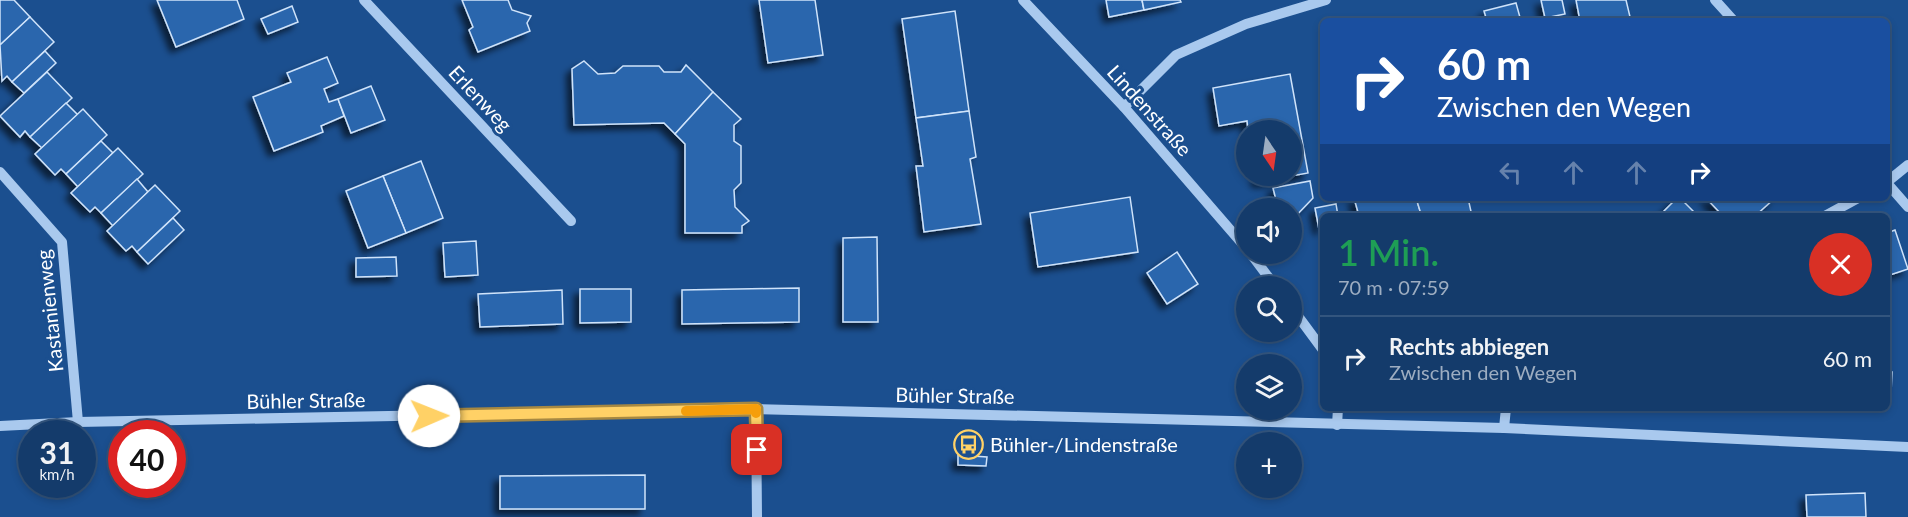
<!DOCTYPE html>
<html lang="de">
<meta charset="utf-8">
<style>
body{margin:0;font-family:Lato,sans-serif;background:#214673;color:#f1f3f6;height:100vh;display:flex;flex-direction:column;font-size:22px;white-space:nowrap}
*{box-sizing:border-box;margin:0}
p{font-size:20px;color:#9dadc1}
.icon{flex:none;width:33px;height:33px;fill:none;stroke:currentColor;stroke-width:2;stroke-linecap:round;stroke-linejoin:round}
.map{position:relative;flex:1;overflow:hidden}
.side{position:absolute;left:1320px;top:213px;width:570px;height:198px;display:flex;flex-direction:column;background:#143b6b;border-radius:9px;box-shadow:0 3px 9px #0003,0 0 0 2px #33557e}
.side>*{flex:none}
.banner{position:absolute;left:1320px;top:18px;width:570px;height:183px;border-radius:9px;box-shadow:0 3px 9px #0003,0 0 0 2px #33557e;background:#1a4fa0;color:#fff;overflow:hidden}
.needle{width:39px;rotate:167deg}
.buttons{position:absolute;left:1236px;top:120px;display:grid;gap:12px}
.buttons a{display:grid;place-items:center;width:66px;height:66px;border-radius:50%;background:#143b6b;box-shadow:0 3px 9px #0003,0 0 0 2px #33557e;font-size:30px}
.speed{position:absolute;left:18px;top:420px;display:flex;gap:12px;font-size:30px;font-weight:700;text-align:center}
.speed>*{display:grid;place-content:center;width:78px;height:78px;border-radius:50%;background:#143b6b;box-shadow:0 3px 9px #0003,0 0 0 2px #33557e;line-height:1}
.speed small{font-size:15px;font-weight:400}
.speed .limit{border:9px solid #d22;background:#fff;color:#111}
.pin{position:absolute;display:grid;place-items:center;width:51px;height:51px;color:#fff;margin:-26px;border-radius:12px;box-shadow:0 3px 9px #0006}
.me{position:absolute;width:66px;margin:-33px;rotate:89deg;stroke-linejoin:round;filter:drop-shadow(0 0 4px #0008)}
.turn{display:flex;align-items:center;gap:21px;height:126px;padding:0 18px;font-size:27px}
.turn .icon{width:78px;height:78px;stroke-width:2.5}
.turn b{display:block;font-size:42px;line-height:51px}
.lanes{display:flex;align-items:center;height:57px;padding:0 18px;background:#0003;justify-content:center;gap:30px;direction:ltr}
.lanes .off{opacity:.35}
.round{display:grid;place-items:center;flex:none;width:63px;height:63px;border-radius:32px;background:#214673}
.headline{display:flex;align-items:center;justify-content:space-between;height:102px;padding:0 18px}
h1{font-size:36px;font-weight:600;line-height:45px;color:#1e9e55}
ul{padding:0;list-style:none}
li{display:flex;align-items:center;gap:18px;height:84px;padding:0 18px;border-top:2px solid #33557e}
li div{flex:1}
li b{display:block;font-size:22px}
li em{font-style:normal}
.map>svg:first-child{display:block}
.building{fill:#2a66ad;stroke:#cfe3fa;stroke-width:1.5;filter:url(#shadow)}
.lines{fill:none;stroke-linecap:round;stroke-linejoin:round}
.minor{stroke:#a9c9ee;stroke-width:10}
.route-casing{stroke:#a68842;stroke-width:15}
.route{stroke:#ffd166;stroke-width:10}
.slow{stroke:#f59e0b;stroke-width:10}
.labels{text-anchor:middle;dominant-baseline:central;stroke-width:6;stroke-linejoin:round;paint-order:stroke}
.street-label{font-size:20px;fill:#fff;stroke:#1b4f8f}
.poi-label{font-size:20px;fill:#fff;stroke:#1b4f8f;text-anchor:start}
</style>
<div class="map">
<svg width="1908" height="517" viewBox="0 0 1908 517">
<defs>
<filter id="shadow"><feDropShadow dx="-5.5" dy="5.5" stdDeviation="3" flood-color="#0009"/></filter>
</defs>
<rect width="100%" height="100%" fill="#1b4f8f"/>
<g class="building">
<polygon points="0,0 14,0 30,17 0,45"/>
<polygon points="157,0 237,0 244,19 176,47"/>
<polygon points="462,0 508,0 512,10 531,16 527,23 530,31 478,52 469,30 473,27"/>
<polygon points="759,0 815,0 823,55 768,63"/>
<polygon points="1106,0 1142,0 1144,10 1109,17"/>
<polygon points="1142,0 1180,0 1181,2 1144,10"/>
<polygon points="1541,0 1562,0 1565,14 1545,18"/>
<polygon points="1576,0 1626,0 1631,21 1580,21"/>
<polygon points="1516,3 1521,21 1487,21 1484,11"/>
<polygon points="292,6 298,22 268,34 261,19"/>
<polygon points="955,11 969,111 916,118 902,19"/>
<polygon points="30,17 54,42 12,82 7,76 2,81 0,45"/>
<polygon points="45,51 56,63 24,93 12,82"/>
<polygon points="327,57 338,83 324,89 329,102 338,99 344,116 321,126 323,132 274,151 253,97 291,82 287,73"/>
<polygon points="584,61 598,74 615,73 623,66 659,66 664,72 681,72 686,65 713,92 675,134 664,123 574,125 572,69"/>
<polygon points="47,72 72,98 30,137 25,131 20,137 0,116"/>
<polygon points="1290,74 1308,173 1258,182 1256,176 1292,176 1292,130 1248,130 1247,121 1219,126 1213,88"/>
<polygon points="371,86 385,120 351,133 338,99"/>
<polygon points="713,92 741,119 734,125 734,141 741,146 741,183 734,190 735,207 749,221 742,226 742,233 685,233 685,144 675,134"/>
<polygon points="66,103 78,115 42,148 30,137"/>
<polygon points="83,109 107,135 66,174 61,169 55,175 35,154"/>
<polygon points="969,111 976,157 970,159 981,224 924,232 916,166 923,166 916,118"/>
<polygon points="101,141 113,153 78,187 66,174"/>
<polygon points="118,148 143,174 101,213 95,207 90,212 71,193"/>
<polygon points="421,161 443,218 406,233 383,176"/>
<polygon points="383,176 406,233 368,248 346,191"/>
<polygon points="137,179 148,192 113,226 101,213"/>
<polygon points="1310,181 1313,198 1292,220 1292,208 1278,208 1273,188"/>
<polygon points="155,185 180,211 137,252 132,246 126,251 107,231"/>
<polygon points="1130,197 1138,252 1038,267 1030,213"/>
<polygon points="1354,198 1416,198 1421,214 1359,216"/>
<polygon points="1416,198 1468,198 1472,216 1421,214"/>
<polygon points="1677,198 1680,198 1698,216 1670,216 1664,211"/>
<polygon points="1706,198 1775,198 1755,216 1723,216"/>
<polygon points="1336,204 1338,216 1323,216 1323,228 1319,229 1315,208"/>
<polygon points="1624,212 1638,213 1639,216 1616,216"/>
<polygon points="173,218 184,230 148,264 137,252"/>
<polygon points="1895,230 1908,269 1887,276 1887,233"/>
<polygon points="877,237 878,322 843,322 843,238"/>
<polygon points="476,241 478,275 445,277 443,243"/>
<polygon points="1177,252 1198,284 1167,304 1147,273"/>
<polygon points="396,257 397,276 356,277 356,258"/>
<polygon points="799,288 799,322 682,324 682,290"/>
<polygon points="580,289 631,289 631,322 580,323"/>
<polygon points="562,290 563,324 480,327 478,294"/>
<polygon points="1887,372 1892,372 1891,393 1887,393"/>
<polygon points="958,455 987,457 986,466 958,465"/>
<polygon points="645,475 645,509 500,509 500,476"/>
<polygon points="1865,493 1866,517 1807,517 1806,495"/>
</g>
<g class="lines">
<g class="minor">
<polyline points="364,0 571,221"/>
<polyline points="1023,0 1124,107 1246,248"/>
<polyline points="1715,0 1734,21"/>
<polyline points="1124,107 1176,55 1246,24 1326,0"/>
<polyline points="0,172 62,242 78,422"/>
<polyline points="1887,182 1908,165"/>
<polyline points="1887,183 1908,207"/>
<polyline points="1825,216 1858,198"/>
<polyline points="1251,254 1275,286"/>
<polyline points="1292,308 1323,350"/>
<polyline points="756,409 757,517"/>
<polyline points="1337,425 1338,408"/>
<polyline points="0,426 78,422 756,409 1504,428 1908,447"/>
<polyline points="1504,428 1506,408"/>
</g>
</g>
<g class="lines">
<defs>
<polyline id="route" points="429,416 756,409 757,450"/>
</defs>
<use href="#route" class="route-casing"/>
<use href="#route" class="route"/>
<polyline class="slow" points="686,411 756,409 756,413"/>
</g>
<defs>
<symbol id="bus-ring" viewBox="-11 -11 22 22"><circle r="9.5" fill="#1b4f8f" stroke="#ffd166" stroke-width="1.5"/><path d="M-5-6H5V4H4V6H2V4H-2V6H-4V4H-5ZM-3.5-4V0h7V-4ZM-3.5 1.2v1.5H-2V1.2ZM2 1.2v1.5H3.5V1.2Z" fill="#ffd166"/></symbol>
</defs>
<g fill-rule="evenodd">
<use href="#bus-ring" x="952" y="428" width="33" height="33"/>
</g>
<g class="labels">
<g class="street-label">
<text transform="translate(481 98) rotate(47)">Erlenweg</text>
<text transform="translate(1150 110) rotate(48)">Lindenstraße</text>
<text transform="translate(49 311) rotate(-96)">Kastanienweg</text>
<text transform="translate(955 395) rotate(1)">Bühler Straße</text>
<text transform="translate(306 400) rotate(-1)">Bühler Straße</text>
</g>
<g class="poi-label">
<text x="990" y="444">Bühler-/Lindenstraße</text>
</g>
</g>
</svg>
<div class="buttons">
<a><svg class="needle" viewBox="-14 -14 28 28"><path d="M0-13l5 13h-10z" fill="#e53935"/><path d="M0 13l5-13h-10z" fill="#9dadc1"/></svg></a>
<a><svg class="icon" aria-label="sound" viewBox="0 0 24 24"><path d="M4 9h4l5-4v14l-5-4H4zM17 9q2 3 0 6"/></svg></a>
<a><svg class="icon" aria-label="search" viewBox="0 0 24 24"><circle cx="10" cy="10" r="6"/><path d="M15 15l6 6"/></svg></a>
<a><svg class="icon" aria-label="layers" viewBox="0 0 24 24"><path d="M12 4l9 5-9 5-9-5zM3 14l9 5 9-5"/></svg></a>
<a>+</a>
</div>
<div class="speed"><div>31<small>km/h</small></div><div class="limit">40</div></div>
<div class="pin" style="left:757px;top:450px;background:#d93025"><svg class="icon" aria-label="arrive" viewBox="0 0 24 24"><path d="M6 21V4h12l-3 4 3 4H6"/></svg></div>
<svg class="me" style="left:429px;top:416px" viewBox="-20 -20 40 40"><circle r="19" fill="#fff"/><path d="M0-13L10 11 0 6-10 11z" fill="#ffd166"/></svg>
<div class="banner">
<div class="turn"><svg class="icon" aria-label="right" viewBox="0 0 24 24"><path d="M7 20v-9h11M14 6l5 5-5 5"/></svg><div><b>60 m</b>Zwischen den Wegen</div></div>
<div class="lanes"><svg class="icon off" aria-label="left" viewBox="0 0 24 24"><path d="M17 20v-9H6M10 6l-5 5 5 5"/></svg><svg class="icon off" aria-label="ahead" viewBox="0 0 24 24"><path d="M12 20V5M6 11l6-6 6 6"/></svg><svg class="icon off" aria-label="ahead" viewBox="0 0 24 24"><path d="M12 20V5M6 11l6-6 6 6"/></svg><svg class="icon" aria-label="right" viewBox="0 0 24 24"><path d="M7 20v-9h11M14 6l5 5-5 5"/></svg></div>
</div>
<section class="side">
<div class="headline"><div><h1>1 Min.</h1><p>70 m · 07:59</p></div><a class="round" style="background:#d93025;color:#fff"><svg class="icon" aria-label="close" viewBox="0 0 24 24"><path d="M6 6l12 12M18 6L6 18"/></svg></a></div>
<ul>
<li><svg class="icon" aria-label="right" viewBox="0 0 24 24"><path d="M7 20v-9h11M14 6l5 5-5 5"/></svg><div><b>Rechts abbiegen</b><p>Zwischen den Wegen</p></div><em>60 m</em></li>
</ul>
</section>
</div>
